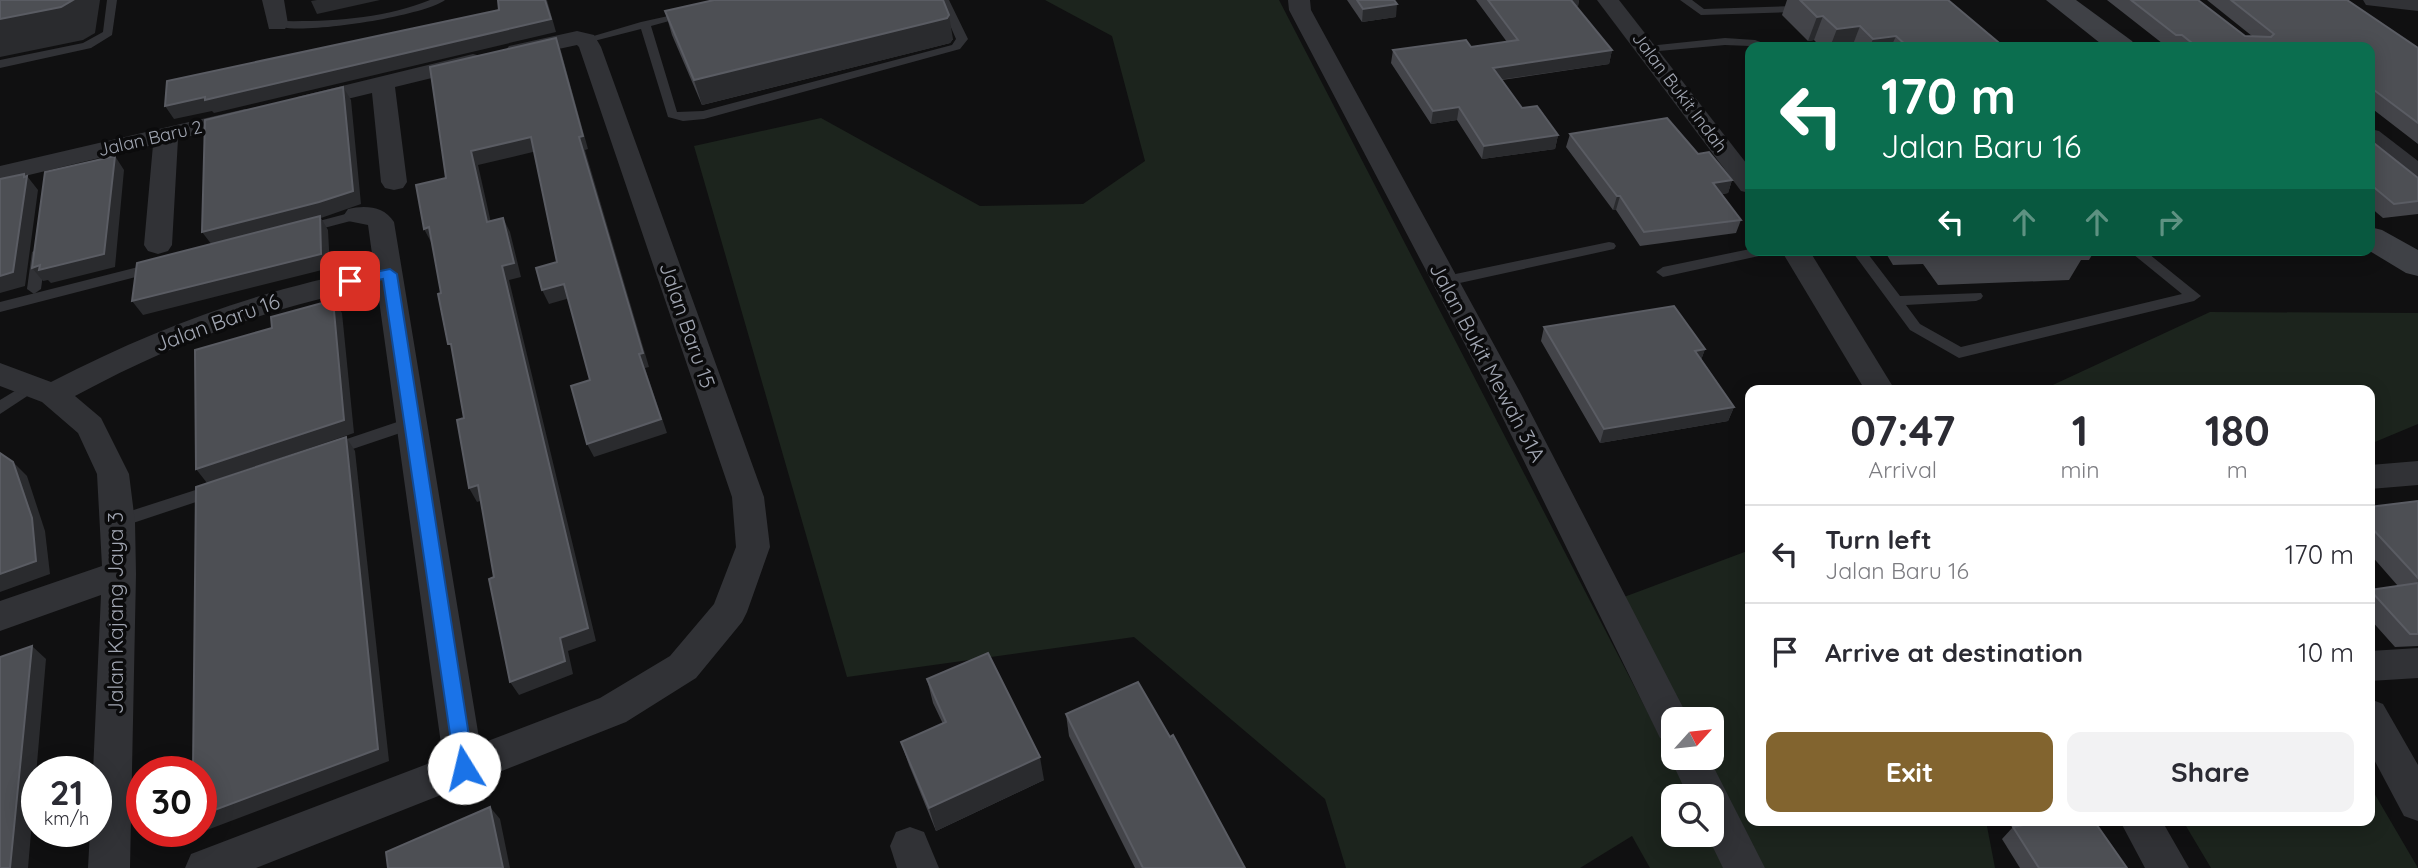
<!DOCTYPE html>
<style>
body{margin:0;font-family:Quicksand,sans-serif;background:#f2f2f3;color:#2b2b33;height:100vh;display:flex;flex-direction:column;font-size:26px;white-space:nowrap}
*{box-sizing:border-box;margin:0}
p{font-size:23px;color:#7c7c81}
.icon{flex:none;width:38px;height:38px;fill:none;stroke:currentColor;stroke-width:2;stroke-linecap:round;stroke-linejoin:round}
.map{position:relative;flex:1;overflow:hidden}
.drawer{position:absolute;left:1745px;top:385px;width:630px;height:441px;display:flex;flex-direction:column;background:#fff;border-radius:14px;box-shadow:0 4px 18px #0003}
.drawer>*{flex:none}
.top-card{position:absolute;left:1745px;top:42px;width:630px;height:214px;border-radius:14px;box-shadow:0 4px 18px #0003;background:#0b6e4f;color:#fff;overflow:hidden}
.needle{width:46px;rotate:63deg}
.controls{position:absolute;left:1661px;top:707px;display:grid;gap:14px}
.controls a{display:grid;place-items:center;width:63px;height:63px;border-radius:14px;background:#fff;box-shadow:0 4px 18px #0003;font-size:35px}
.speed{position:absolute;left:21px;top:756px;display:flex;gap:14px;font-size:35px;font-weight:700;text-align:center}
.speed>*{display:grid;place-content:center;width:91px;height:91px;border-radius:50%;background:#fff;box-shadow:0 4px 18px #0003;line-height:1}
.speed small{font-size:18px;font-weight:400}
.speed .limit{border:10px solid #d22;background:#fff;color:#111}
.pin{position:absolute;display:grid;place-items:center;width:60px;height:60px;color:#fff;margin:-30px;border-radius:14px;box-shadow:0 4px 10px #0006}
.me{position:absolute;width:77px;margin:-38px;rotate:351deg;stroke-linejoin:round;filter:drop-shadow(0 0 5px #0008)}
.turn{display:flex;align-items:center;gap:24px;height:147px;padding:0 21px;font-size:32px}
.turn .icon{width:91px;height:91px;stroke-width:2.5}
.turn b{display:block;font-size:49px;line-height:60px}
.lanes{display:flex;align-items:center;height:66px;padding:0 21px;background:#0003;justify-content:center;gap:35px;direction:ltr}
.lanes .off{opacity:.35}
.eta{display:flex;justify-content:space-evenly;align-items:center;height:119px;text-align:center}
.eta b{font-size:42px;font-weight:700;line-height:49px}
.primary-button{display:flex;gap:14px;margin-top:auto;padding:14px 21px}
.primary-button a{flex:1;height:80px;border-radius:14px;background:#82642f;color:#fff;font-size:28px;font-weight:700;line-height:80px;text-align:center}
.primary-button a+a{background:#f2f2f3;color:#2b2b33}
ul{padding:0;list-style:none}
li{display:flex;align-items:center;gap:21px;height:98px;padding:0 21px;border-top:2px solid #e1e1e2}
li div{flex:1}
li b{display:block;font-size:26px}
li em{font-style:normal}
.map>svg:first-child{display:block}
.green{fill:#1c241d}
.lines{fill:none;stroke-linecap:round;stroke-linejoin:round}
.lane{fill:#313236;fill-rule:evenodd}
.street{fill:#313236;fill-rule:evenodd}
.secondary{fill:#3f4146;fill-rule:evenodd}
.wall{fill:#434449}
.shaded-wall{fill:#2a2b2e}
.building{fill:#4d4f54;stroke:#5a5c63;stroke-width:2}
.route{fill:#1a73e8;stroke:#114b97;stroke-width:2}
.labels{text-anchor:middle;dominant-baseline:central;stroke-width:7;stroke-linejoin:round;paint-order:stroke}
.far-street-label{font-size:18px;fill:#a1a6b2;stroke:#0b0b0c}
.street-label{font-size:21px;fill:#a1a6b2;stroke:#0b0b0c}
</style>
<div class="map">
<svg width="2418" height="868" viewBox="0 0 2418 868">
<rect width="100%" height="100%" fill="#101011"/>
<g class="green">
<polygon points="1045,0 1279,0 1691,796 1673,796 1673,835 1711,835 1728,868 1650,868 1632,836 1580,868 1346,868 1325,799 1134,637 847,677 694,146 821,118 980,206 1083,204 1145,161 1112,36"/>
<polygon points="2210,312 2418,313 2418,424 2370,444 2370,390 2042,390"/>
<polygon points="1750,550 1750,821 1986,821 1995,868 1763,868 1706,758 1712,758 1712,719 1687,719 1624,597"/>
<polygon points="2370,786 2418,868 2211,868 2183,821 2370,821"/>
</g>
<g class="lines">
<g class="lane">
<polygon points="107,0 117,0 112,35 91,48 0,68 0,60 83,43 103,32"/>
<path d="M430,0H445C425,16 291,38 271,24L277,21C328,22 383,19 430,0Z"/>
<polygon points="939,0 949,0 968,39 960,49 704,119 683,121 668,117 641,29 586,43 580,40 641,22 691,11 691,15 651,26 677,112 703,111 952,45 956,39"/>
<polygon points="1680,0 1692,0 1704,9 1794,6 1800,9 1794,12 1701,15"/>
<polygon points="1725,38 1755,40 1774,47 1725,45 1648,52 1642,49 1648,46"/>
<polygon points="357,211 362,212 362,218 305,233 298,229 300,226"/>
<polygon points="1609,242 1614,243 1616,246 1614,249 1446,286 1439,281 1446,276"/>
<polygon points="39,248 46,252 41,289 34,294 27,289 32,252"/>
<polygon points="1750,249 1775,250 1768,254 1663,277 1656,272 1663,267"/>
<polygon points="1851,250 1865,250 1900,296 1981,293 1983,296 1981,299 1976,301 1906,305 1920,324 1961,347 2182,294 2128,250 2144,250 2201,296 2194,301 1959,358 1910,330"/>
<polygon points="154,263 161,268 159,271 0,312 0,302"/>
<polygon points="33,380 41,385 38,389 0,414 0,400"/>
<polygon points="412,417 418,419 420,423 418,427 332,456 324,450 326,446"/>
<polygon points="214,484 220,486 222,490 220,494 118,528 112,527 110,522 112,517"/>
</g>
<g class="street">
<polygon points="262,0 284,0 288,24 285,29 269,29"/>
<polygon points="1288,0 1310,0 1311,10 1521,394 1689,719 1673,719 1673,743 1660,738 1491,394 1289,10"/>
<polygon points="1597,0 1619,0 1750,168 1750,193 1741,191"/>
<polygon points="2363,0 2418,0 2418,11 2366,5"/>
<path d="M577,31L594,35L601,47L764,497L770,547L747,612L742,622L696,678L626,722L256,868H185L191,854L443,758L377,286C267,308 173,343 75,396L101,418L129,474L135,522L136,574L130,868H88L90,831H96V772H93L101,595L0,631V601L102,566L97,474L78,433L42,402L0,386V363L51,382C158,327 256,291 374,268L368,225L348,221L344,215L348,209C365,205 384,206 394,222L480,744L600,698L670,656L714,604L736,547L732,497L579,47L577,45L517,58L509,56L505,51L509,46Z"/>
<polygon points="473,54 481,56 485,61 481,66 395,87 407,182 403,188 394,190 385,188 381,182 372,93 306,109 297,107 294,102 297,97"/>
<polygon points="245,109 254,111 257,116 254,121 178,139 172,245 168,251 158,254 148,251 144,245 153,145 0,182 0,166"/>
<polygon points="2370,129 2379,131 2418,161 2418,181 2409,178 2370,148"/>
<polygon points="1781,250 1809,250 1895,390 1865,390"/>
<polygon points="2418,461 2418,485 2370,489 2370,465"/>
<polygon points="2418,648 2418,678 2370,681 2370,651"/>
<polygon points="2370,699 2383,704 2418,765 2418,821 2404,816 2370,752"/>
<polygon points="1673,751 1673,758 1709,758 1765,868 1723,868 1707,835 1712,835 1712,796 1688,796 1670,758"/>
<polygon points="2120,821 2162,821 2189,868 2145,868"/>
<polygon points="910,827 924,832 939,868 897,868 890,846 896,832"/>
</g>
<g class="secondary">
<polygon points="2046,0 2076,0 2132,41 2136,47 2105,47"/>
<polygon points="2370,227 2382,230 2418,250 2418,276 2406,273 2368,250"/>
</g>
</g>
<g class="wall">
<polygon points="1347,0 1394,0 1396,17 1362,22"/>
<polygon points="1476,0 1579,0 1578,6 1576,6 1612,50 1609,64 1502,80 1522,108 1558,135 1555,149 1482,159 1457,120 1431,124 1391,63 1393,50 1471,47 1507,42"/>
<polygon points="1787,0 1948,0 2004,47 1821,47 1814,40 1808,41 1782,15"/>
<polygon points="2107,0 2198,0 2245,36 2252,36 2207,0 2347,0 2418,48 2418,144 2370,107 2370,47 2167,47"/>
<polygon points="665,11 953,39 950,43 702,105 672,35"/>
<polygon points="1570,134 1732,180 1728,193 1722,194 1741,220 1736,233 1640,246 1616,210 1613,210 1566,147"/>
<polygon points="2370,140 2418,178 2418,214 2383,218 2370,207"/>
<polygon points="1884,250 2095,250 2089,260 2081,260 2069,280 1938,285 1923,264 1893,265"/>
<polygon points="1544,327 1705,349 1701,360 1734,407 1728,421 1600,443 1541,341"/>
<polygon points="2418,501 2418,646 2395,647 2370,619 2370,590 2398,586 2370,554 2370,507"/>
<polygon points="927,679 1044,780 936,831 909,765 901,742 943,724 933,703"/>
<polygon points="1066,714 1245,868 1135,868 1069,736"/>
<polygon points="2013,827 2127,868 2020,868 2002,839"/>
</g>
<g class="shaded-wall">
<polygon points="73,0 100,0 95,33 83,40 0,57 0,19"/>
<polygon points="317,0 380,0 317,14 311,1"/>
<polygon points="545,0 547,0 556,32 214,113 212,111 174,119 165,106"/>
<polygon points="1566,0 1579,0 1578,6 1565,8"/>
<polygon points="1397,4 1396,17 1362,22 1363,9"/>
<polygon points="949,15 953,39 950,43 927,49 702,105 694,80"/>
<polygon points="1823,16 1814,40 1808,41 1817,17"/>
<polygon points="1860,26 1852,47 1830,47 1837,29"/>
<polygon points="1896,36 1891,47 1870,47 1873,39"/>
<polygon points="556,38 561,51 588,149 585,150 649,367 645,368 667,433 594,457 587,444 639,354 579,137"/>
<polygon points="1612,50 1609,64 1491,81 1493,68"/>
<polygon points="343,87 351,100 361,204 321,218 328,230 330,268 143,315 132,301 212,245 202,232"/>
<polygon points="1459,107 1457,120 1431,124 1433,111"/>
<polygon points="1558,135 1555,149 1482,159 1484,146"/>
<polygon points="531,137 537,151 478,165 494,236 487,222 471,151"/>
<polygon points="115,156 124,170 115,267 51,283 48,280 43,281 32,268 40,265"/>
<polygon points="24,174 27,178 27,176 38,190 25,286 0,293 0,276"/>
<polygon points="1732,180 1728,193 1709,196 1713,183"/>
<polygon points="1617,196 1620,196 1616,210 1613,210"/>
<polygon points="503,218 510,232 521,277 509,280 596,641 568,651 573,674 519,695 510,682 560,638 502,266"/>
<polygon points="429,227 437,241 431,242 424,229"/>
<polygon points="564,284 570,298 549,304 542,290"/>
<polygon points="333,300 342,313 354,433 207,483 196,469"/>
<polygon points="1705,349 1700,363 1695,351"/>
<polygon points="1734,407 1728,421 1600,443 1604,429"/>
<polygon points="346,437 355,451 389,761 207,830 201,825 201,815"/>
<polygon points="13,462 27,476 45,531 50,574 0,592 0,574"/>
<polygon points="478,485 486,499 477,502 469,488"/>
<polygon points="32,646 46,659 28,868 10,868"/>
<polygon points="1040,757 1044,780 936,831 929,808"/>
<polygon points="490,807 500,819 510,868 503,868"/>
</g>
<g class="building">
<polygon points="0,0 73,0 61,7 0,19"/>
<polygon points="498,0 545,0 551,19 205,100 205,97 165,106 167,81 499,10"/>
<polygon points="714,0 943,0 949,15 947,18 923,24 694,80 665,11"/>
<polygon points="1357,0 1394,0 1397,4 1363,9"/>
<polygon points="1488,0 1571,0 1612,50 1493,68 1522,108 1537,106 1558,135 1484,146 1459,107 1433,111 1393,50 1466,40 1471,47 1518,40"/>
<polygon points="1800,0 1948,0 2004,47 1932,47 1929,45 1908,47 1896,36 1873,39 1860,26 1837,29 1823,16 1817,17"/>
<polygon points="2131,0 2198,0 2245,36 2271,37 2274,34 2231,0 2347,0 2418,48 2418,123 2370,87 2370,47 2197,47 2182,35 2176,35"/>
<polygon points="556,38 583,136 579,137 643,353 639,354 661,419 587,444 571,386 590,380 564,284 542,290 536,268 557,262 531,137 471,151 487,222 503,218 514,263 502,266 588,628 560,638 565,661 510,682 489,579 494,577 478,485 469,488 457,420 464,418 451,344 448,344 438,294 441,293 429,227 424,229 416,185 446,178 430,67"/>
<polygon points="343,87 353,191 319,202 202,232 205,120"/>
<polygon points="1667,118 1698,154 1709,152 1732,180 1713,183 1741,220 1644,232 1620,196 1617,196 1570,134"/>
<polygon points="2370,140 2418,178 2418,201 2394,204 2370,184"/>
<polygon points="115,156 104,254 39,270 40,265 32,268 45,172"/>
<polygon points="24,174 24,177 27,176 13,272 0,276 0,179"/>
<polygon points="320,216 321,254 132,301 137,263"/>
<polygon points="333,300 344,420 196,469 195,350 272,328 271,317"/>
<polygon points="1674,306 1705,349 1695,351 1734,407 1604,429 1544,327"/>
<polygon points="346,437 378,749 201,815 201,772 193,772 196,487"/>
<polygon points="0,453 13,462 32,518 36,561 0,574"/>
<polygon points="2418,501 2418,578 2370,526 2370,507"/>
<polygon points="2418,583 2418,634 2410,634 2370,590"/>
<polygon points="32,646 10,868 0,868 0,657"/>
<polygon points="988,653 1040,757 929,808 901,742 946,722 927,679"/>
<polygon points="1138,682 1170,737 1173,735 1245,868 1143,868 1066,714"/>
<polygon points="490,807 503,868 388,868 386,852"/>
<polygon points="2044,821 2094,821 2127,868 2039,868 2013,827"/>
</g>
<polygon class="route" points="390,269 397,274 474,768 471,775 464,777 458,775 455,768 383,279 350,286 343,281 350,277"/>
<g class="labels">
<g class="far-street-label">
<text transform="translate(1680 92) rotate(53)">Jalan Bukit Indah</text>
<text transform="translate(150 138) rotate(-13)">Jalan Baru 2</text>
</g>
<g class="street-label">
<text transform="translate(217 322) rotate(-20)">Jalan Baru 16</text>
<text transform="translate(688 325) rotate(71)">Jalan Baru 15</text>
<text transform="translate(1488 362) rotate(62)">Jalan Bukit Mewah 31A</text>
<text transform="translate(115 613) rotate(-90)">Jalan Kajang Jaya 3</text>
</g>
</g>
</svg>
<div class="controls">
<a><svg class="needle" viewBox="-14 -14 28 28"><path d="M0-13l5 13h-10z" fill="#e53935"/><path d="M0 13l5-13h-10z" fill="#7c7c81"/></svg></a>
<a><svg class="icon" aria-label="search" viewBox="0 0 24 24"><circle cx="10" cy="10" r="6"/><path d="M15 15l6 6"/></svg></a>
</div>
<div class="speed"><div>21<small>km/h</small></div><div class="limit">30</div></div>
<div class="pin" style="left:350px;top:281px;background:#d93025"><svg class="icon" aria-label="arrive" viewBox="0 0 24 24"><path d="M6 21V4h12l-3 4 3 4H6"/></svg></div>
<svg class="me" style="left:464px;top:768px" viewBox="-20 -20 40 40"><circle r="19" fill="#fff"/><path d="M0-13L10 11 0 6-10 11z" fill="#1a73e8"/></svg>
<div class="top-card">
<div class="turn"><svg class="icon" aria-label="left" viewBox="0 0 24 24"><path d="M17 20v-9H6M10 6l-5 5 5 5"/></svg><div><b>170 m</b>Jalan Baru 16</div></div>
<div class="lanes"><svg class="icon" aria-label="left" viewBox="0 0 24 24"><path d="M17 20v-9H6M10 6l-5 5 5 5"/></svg><svg class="icon off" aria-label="ahead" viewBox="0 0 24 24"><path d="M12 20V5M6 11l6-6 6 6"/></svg><svg class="icon off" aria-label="ahead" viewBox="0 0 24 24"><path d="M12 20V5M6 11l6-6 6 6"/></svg><svg class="icon off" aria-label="right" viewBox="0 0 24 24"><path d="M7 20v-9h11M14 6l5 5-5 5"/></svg></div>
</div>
<section class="drawer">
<div class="eta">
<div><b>07:47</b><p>Arrival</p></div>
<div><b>1</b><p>min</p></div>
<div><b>180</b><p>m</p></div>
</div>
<ul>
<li><svg class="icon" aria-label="left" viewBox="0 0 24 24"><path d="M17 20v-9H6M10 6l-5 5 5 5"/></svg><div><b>Turn left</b><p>Jalan Baru 16</p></div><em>170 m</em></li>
<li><svg class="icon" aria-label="arrive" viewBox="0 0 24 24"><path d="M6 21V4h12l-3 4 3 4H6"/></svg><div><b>Arrive at destination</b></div><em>10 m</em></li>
</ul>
<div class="primary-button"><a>Exit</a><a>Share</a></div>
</section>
</div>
